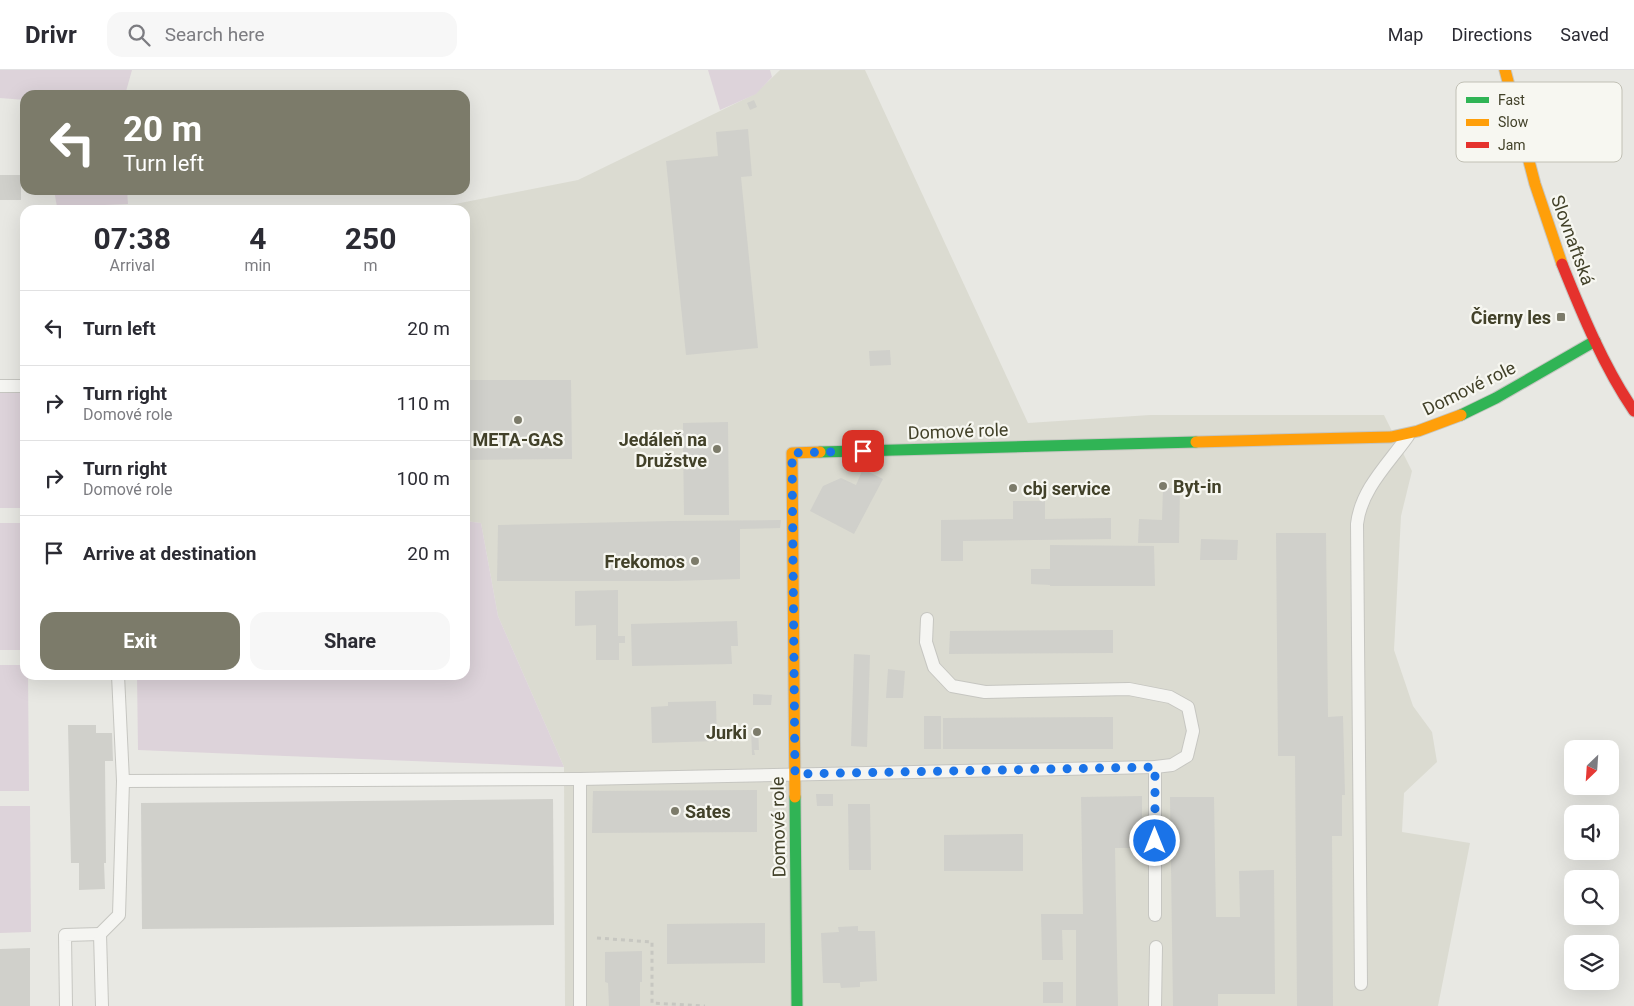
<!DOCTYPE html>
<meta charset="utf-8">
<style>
body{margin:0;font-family:Roboto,sans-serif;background:#f7f7f7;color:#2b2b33;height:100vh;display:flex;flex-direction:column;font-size:19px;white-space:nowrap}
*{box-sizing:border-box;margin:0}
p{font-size:16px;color:#7c7c81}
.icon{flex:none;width:28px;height:28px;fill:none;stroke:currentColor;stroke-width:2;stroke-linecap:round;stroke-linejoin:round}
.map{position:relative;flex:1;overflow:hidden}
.details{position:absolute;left:20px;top:135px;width:450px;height:475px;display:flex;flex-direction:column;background:#fff;border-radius:15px;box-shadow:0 5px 20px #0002}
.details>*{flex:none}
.hud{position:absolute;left:20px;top:20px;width:450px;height:105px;border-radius:15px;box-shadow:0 5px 20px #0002;background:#7c7b6a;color:#fff;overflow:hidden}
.needle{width:32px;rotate:205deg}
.controls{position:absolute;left:1564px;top:670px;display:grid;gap:10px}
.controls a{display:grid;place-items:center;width:55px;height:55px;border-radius:10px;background:#fff;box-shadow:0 5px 20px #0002;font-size:25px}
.pin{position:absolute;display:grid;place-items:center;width:42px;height:42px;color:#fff;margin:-21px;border-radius:10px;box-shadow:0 2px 8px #0006}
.me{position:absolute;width:55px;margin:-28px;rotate:0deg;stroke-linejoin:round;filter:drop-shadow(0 0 4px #0008)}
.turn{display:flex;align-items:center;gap:18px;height:105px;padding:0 20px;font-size:22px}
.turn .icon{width:65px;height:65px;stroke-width:2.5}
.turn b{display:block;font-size:35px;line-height:42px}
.eta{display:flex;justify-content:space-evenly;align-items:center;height:85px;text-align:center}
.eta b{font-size:30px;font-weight:700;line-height:35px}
.primary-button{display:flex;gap:10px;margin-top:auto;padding:10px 20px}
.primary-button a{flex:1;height:58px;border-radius:15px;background:#7c7b6a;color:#fff;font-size:20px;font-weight:700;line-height:58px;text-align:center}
.primary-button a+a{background:#f7f7f7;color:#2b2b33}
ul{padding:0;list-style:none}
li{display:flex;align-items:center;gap:15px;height:75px;padding:0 20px;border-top:1px solid #e1e1e2}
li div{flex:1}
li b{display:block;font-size:19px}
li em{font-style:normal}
header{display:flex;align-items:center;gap:30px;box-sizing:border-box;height:70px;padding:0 25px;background:#fff;border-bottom:1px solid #e1e1e2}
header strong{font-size:24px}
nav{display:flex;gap:28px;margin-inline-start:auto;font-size:18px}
.search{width:350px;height:45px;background:#f7f7f7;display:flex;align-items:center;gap:12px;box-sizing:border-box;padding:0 18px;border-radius:15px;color:#7c7c81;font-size:19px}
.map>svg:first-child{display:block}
.built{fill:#dbdbd1}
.green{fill:#ddd3da}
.building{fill:#d0d0cb}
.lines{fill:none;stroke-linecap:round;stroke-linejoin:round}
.lane-casing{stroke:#c6c6c1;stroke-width:14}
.fast-casing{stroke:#c6c6c1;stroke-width:13}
.slow-casing{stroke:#c6c6c1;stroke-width:13}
.jam-casing{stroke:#c6c6c1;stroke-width:13}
.path{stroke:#c7c7c1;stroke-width:3;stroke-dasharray:4 4;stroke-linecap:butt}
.lane{stroke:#f5f5f2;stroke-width:12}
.fast{stroke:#30b455;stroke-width:11}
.slow{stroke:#ff9f0a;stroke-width:11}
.jam{stroke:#e5322d;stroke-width:11}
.route{stroke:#1a73e8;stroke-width:9;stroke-dasharray:0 16.2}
.poi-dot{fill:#7c7b6a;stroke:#f7f7f1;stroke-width:2}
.labels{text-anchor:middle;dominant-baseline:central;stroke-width:4.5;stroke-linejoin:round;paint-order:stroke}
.street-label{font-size:18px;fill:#424129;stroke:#f7f7f1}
.poi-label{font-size:18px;font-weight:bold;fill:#424129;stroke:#f7f7f1;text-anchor:end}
.key{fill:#f7f7f1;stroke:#c1c0b5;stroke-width:1}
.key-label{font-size:14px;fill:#424129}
</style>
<header>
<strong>Drivr</strong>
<div class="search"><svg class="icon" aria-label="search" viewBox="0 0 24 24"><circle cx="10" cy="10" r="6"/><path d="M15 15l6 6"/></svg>Search here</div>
<nav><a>Map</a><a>Directions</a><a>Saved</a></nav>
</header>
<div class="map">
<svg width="1634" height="936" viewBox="0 0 1634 936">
<rect width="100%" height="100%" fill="#e8e8e3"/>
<polygon class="built" points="780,0 865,0 1028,353 1150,345 1384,345 1412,401 1401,446 1394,580 1413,636 1432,662 1437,692 1404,723 1402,762 1470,773 1438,936 565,936 564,697 498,546 481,453 465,451 465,140 448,140 450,135 578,110 755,24"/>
<g class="green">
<polygon points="0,0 132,0 125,25 25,25 25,30 0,28"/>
<polygon points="708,0 770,0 772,7 756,24 720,40"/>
<polygon points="54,120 127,120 128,134 57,137"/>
<polygon points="0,312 24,312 25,438 0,438"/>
<polygon points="465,451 481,453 498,546 564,697 138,680 137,605 465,605"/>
<rect x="0" y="453" width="25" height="127"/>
<polygon points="0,595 25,595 25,605 28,605 29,721 0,721"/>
<polygon points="0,736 30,736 31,862 0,863"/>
</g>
<g class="building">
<polygon points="754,30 757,37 750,40 747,33"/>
<polygon points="748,59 752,106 741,107 758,278 686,285 666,91 718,86 716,62"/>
<rect x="0" y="105" width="21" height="25"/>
<polygon points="890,280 891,295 870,296 869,281"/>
<polygon points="465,310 571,310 572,389 465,390"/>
<polygon points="728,352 729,445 684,445 683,369 679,369 679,363 683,363 683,353"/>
<polygon points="863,399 883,409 854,464 810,441 823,416 841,408 856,415"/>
<polygon points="1163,418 1180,418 1179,473 1138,473 1139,449 1162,450"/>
<polygon points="1013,431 1045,431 1045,449 1111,448 1111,469 963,471 963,491 941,491 941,450 1013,449"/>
<polygon points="781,450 780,458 740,459 740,509 673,511 497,511 498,455 671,451"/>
<polygon points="1276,463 1326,463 1328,647 1343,646 1345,725 1342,725 1342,766 1332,766 1333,936 1297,936 1295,686 1278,686"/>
<polygon points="1201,469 1238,470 1237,490 1200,490"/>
<polygon points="1050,475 1154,476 1155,516 1050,516 1050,515 1031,514 1031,499 1050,499"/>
<polygon points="618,520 618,566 625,566 625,573 619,573 619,590 596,590 596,555 575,556 575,521"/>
<polygon points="737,551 738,576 731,576 732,594 632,596 631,554"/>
<polygon points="1113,560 1113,583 949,584 950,561"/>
<polygon points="854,584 870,585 867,677 851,676"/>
<polygon points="888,599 905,601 903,628 886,628"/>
<polygon points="753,624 772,625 771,635 753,635"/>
<polygon points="716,631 717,671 652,673 651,637 668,636 668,632"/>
<rect x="924" y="646" width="17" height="33"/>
<polygon points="1113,647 1113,679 943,679 943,648"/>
<polygon points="68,655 96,655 96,663 112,663 113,691 105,691 106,793 104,793 105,819 79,820 79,793 71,793"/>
<polygon points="758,657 759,680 754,680 755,685 752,685 751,658"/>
<polygon points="757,720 757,762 592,763 593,721"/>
<polygon points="816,724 833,724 833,736 817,736"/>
<polygon points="1142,726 1142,778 1115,778 1118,936 1076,936 1076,860 1062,860 1063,890 1042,890 1041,844 1083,844 1081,727"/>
<polygon points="1170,727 1214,727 1216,847 1240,847 1239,801 1274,800 1275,924 1218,924 1218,936 1173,936"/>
<polygon points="553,729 554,855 142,859 141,733"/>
<polygon points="848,734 870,734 871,800 849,800"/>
<polygon points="1023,764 1023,801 944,801 944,765"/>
<polygon points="765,853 765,893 667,894 667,854"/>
<polygon points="858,856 858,861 875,861 877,911 860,912 860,917 841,918 840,913 823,913 821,863 839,862 838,857"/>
<polygon points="30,878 30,936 0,936 0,879"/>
<polygon points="642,881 642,912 640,912 640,936 609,936 608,913 605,912 605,882"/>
<rect x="1043" y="912" width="20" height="21"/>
</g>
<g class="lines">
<defs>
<g id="lane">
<polyline points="0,316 25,316"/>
<polyline points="118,605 123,711"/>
<polyline points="1155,697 1155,845"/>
<polyline points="580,709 580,936"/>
<path d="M1361,914L1357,454C1361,419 1389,393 1408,366"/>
<polyline points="66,936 65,865 100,864"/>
<polyline points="102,936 100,864 119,845 123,711 580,709 1155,697 1172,695 1187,686 1193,661 1188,637 1170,627 1129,619 985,622 952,616 934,597 926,572 927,549"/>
<polyline points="1155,936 1156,877"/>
</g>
<g id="fast">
<polyline points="1461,345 1496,328 1595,271"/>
<polyline points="820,382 1196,372"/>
<polyline points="795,727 797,936"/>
</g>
<g id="slow">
<polyline points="1505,0 1535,114 1562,194"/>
<polyline points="1196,372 1391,367 1418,361 1461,345"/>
<polyline points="795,727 792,383 820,382"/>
</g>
<path id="jam" d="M1562,194C1582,244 1604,297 1634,341"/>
</defs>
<use href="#lane" class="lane-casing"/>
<use href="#fast" class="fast-casing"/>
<use href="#slow" class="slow-casing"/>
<use href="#jam" class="jam-casing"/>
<polyline class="path" points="597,868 652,872 652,933 705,936"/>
<use href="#lane" class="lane"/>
<use href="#fast" class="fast"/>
<use href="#slow" class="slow"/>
<use href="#jam" class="jam"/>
</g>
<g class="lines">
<polyline class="route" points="863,381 792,383 795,704 1155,697 1155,771"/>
</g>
<g class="poi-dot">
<rect x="1556" y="242" width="10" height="10" rx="2.5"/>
<circle cx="518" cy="350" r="5"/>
<circle cx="717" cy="379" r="5"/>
<circle cx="1163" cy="416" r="5"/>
<circle cx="1013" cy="418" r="5"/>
<circle cx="695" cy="491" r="5"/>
<circle cx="757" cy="662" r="5"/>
<circle cx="675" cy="741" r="5"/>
</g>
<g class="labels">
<g class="street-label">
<text transform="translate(1573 170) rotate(70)">Slovnaftská</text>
<text transform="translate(1469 318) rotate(-26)">Domové role</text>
<text transform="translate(958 361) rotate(-2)">Domové role</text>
<text transform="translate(778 757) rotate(-91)">Domové role</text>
</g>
<g class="poi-label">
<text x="1551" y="247">Čierny les</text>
<text x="518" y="369" text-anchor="middle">META-GAS</text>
<text x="707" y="369">Jedáleň na<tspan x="707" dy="21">Družstve</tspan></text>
<text x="1173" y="416" text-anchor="start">Byt-in</text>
<text x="1023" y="418" text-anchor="start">cbj service</text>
<text x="685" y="491">Frekomos</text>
<text x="747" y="662">Jurki</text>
<text x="685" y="741" text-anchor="start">Sates</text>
</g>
</g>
<rect x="1456" y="12" width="166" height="80" rx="8" class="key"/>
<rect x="1466" y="27" width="23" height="6" fill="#30b455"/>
<rect x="1466" y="49" width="23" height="7" fill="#ff9f0a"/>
<rect x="1466" y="72" width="23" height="6" fill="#e5322d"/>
<g class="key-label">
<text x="1498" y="35">Fast</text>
<text x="1498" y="57">Slow</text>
<text x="1498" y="80">Jam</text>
</g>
</svg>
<div class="controls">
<a><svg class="needle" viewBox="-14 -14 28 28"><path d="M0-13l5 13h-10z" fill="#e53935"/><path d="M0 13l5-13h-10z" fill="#7c7c81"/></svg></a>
<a><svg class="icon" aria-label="sound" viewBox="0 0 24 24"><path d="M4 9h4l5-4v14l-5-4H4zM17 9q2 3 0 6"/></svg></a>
<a><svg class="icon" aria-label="search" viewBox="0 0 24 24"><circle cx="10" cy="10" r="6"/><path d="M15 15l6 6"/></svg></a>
<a><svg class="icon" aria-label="layers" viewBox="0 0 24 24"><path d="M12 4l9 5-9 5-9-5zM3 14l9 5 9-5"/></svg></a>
</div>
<div class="pin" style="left:863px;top:381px;background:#d93025"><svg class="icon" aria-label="arrive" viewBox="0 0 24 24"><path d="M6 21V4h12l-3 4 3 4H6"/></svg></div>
<svg class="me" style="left:1155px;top:771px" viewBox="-20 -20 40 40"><circle r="17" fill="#1a73e8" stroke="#fff" stroke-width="3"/><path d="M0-11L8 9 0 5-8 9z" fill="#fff"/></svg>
<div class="hud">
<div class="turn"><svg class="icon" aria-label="left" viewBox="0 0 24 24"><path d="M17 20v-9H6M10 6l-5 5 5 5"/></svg><div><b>20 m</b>Turn left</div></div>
</div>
<section class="details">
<div class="eta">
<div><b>07:38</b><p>Arrival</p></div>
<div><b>4</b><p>min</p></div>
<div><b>250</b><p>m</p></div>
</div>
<ul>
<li><svg class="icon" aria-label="left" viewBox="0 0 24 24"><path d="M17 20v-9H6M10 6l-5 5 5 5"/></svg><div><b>Turn left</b></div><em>20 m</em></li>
<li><svg class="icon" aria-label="right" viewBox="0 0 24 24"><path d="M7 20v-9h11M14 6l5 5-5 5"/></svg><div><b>Turn right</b><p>Domové role</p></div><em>110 m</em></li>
<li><svg class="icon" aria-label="right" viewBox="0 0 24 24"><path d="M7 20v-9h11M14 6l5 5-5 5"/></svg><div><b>Turn right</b><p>Domové role</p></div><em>100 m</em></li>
<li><svg class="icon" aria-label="arrive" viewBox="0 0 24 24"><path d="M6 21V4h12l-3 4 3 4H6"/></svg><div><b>Arrive at destination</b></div><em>20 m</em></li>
</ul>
<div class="primary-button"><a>Exit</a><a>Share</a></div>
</section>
</div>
